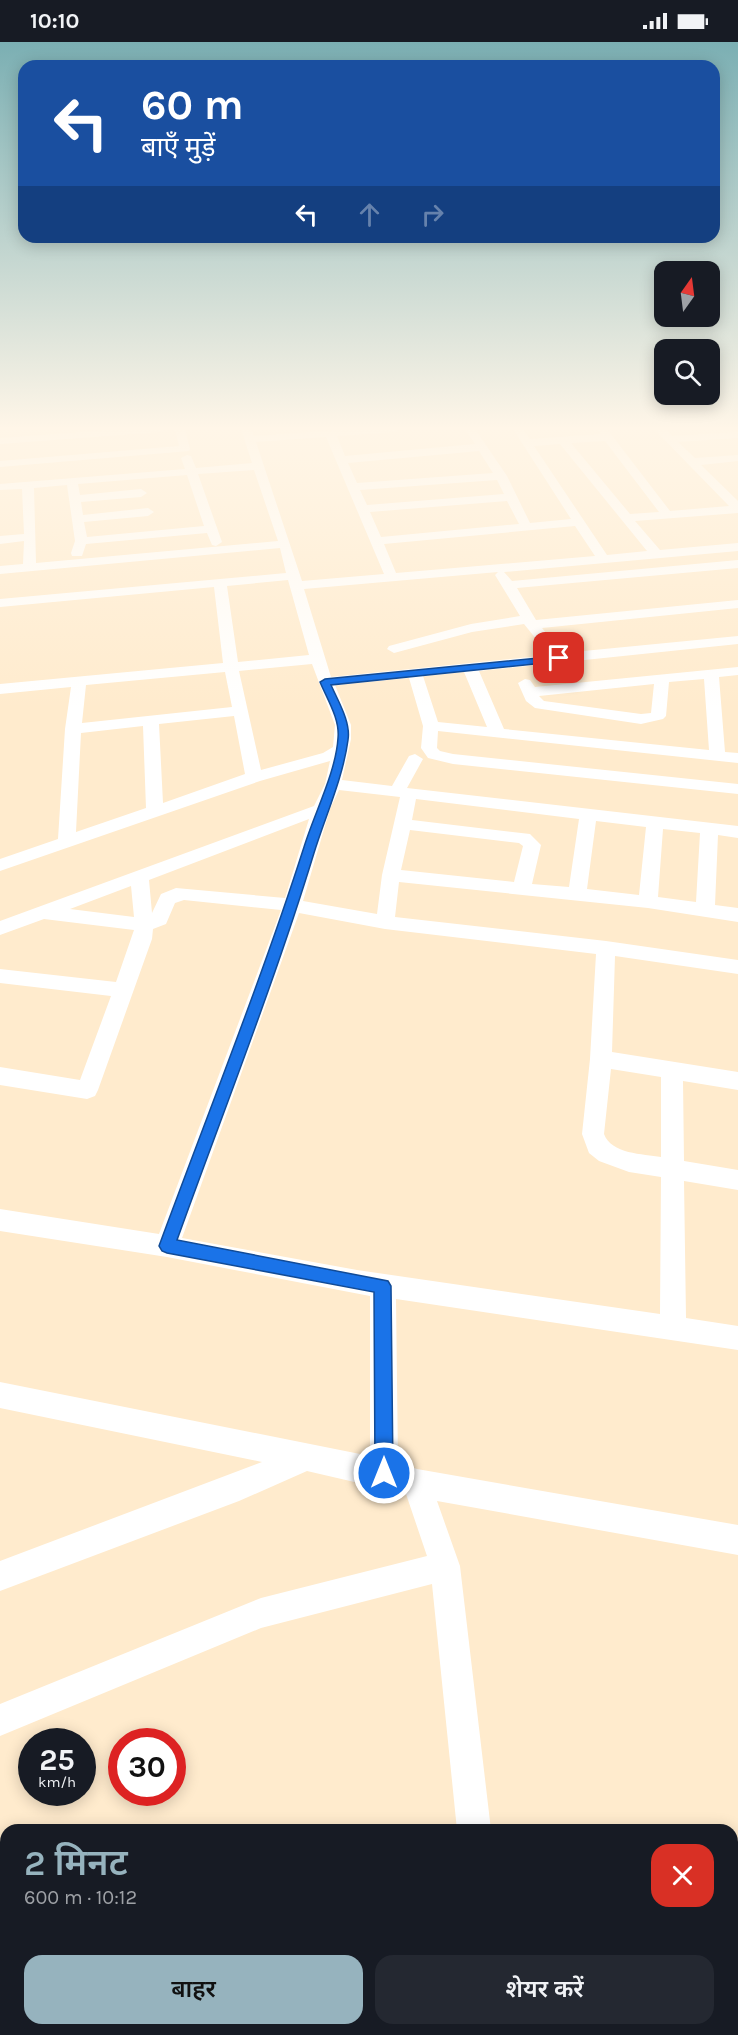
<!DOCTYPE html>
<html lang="hi">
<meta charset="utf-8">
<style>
body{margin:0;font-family:Karla,"Noto Sans Devanagari",sans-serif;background:#242831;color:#f1f3f6;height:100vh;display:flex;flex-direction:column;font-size:22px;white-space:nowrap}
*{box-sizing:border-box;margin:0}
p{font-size:20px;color:#9ea1a6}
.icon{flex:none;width:33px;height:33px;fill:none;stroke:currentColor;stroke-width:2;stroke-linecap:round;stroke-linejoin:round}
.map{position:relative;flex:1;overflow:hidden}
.drawer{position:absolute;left:0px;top:1782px;width:738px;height:212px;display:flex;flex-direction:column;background:#171b24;border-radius:18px 18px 0 0;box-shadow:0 3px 15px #0003}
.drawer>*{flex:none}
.hud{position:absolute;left:18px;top:18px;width:702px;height:183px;border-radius:18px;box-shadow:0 3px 15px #0003;background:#1a4fa0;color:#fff;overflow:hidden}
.needle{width:39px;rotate:14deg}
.controls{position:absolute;left:654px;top:219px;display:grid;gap:12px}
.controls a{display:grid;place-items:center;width:66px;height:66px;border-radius:12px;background:#171b24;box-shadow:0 3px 15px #0003;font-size:30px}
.speed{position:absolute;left:18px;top:1686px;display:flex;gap:12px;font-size:30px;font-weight:700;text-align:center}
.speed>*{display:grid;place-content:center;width:78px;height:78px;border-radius:50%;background:#171b24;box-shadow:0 3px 15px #0003;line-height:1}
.speed small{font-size:15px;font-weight:400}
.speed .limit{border:9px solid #d22;background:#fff;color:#111}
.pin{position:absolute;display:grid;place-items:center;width:51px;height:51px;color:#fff;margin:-26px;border-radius:12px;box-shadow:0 3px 9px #0006}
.me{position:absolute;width:66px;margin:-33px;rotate:0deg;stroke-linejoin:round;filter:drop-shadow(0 0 4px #0008)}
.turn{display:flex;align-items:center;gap:21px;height:126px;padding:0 24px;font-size:27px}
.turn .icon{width:78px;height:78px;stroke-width:2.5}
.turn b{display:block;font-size:42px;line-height:51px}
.lanes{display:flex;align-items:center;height:57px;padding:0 24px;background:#0003;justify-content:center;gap:30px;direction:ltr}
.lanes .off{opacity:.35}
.round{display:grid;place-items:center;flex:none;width:63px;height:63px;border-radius:18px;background:#242831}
.headline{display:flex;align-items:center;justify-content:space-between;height:102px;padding:0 24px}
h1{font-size:36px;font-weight:600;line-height:45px;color:#96b3be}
.primary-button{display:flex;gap:12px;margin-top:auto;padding:12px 24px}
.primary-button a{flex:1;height:69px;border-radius:18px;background:#96b3be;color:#111;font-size:24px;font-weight:600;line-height:69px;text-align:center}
.primary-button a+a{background:#242831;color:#f1f3f6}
.status{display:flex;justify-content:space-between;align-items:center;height:42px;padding:0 30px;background:#171b24;direction:ltr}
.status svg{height:16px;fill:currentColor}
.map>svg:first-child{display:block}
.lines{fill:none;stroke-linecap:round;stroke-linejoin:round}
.minor{fill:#fff;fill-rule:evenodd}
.route{fill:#1a73e8;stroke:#114b97;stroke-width:1.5}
</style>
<div class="status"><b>10:10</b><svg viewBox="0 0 49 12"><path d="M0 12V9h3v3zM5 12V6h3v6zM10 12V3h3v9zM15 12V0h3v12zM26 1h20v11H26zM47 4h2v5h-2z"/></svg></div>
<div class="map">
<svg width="738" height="1993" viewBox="0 0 738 1993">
<rect width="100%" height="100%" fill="#ffebcd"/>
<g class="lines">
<g class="minor">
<polygon points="123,387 166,387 161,390 0,402 0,396"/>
<polygon points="175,387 185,387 190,407 189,409 0,425 0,419 179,404"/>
<path d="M241,387H251L254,394L354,387H400L395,390L337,394L345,414L475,402L465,387H475L507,434L530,481L571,477L513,387H523L530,397L601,392L597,387H607L670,469L729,464L654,387H665L672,394L738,390V396L678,400L695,416L738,413V419L701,423L738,459V471L635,479L660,508L738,501V509L504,530L512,539L738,518V526L517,546L536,578L738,558V566L542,586L563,611L738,594V602L479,629L504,687L709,708L704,637L669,640L666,674L663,677L641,682L535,666L526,659L518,641L525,637L530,638L535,645L738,625V633L719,635L725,710L738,711V721L438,689L437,706L440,709L453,712L738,742V752L453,722L428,716L421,706L423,684L409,636L335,643L351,683V697L342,738L392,744L409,714L415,712L423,717L407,746L738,784V796L718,793L715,863L738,866V880L648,866L399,840L395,875L606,899L738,918V932L615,914L612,1010L738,1030V1048L683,1039L684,1119L738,1128V1148L684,1139L686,1276L738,1284V1308L396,1257L398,1421L417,1427L738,1483V1513L437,1459L460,1524L491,1788H457L432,1542L261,1586L0,1694V1662L261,1556L427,1514L406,1452L307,1429L239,1459L0,1549V1519L262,1420L0,1366V1340L370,1414V1254L167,1215L0,1189V1167L159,1192L281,868L184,858L175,861L166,882L153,887L152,897L98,1048L95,1054L87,1057L0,1043V1025L80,1038L111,954L0,941V927L116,940L134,888L44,877L0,893V879L314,764L325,742L330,719L260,739L0,829V817L58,797L65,687L71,645L0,652V642L223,621L214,545L0,565V557L286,531L280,506L0,532V524L23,522L24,499L0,502V494L24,492L22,447L0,448V442L185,427L181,416L187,413L191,414L196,426L252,421ZM326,395L384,532L302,539L256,400ZM605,399L659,470L630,472L571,401ZM560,402L647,509L607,513L534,404ZM479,409L493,431L357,441L348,421ZM254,428L278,499L36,521L34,446L67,443L75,499L71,511L72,514H82L86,502L207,491L212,503L216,504L222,500L198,432ZM187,433L204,484L87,495L84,480L148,474L154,470L148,466L83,473L81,460L141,455L147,451L141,447L80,453L78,442ZM497,438L504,452L367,463L360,448ZM507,459L519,482L381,495L370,470ZM575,484L595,514L396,531L384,502ZM498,530L495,533L520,574L471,582L389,604L387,607L394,611L472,590L524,582L549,613L331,635L304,547ZM288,538L309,613L238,620L227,544ZM312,622L335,683L333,705L323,711L261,728L239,629ZM225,630L232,665L82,681L86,643ZM464,630L487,685L438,680L423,634ZM654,642L651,671L641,672L544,659L539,654ZM234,674L245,732L163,761L159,682ZM143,684L146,766L76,790L81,691ZM339,748L400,755L382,833L377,872L303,859L330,767ZM416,757L579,777L569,845L532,842L541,803L530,792L412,778ZM309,777L285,856L176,846L161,852L152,871L149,838ZM596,779L646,785L639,853L587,847ZM663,787L700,791L696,860L658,855ZM410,788L519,801L523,804L514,840L401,828ZM131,844L134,875L70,867ZM299,871L385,887L596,912L590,1017L582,1092L589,1111L599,1119L629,1130L661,1135L660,1272L357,1228L182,1196ZM611,1027L661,1035V1115C643,1112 611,1112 604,1092Z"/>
<polygon points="738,1807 738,1843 732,1845 732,1809"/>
<polygon points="85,1988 133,1988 131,1993 83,1993"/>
<polygon points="497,1988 535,1988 536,1993 498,1993"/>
</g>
</g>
<linearGradient id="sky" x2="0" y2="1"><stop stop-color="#7bafb3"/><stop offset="0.58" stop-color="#fff6e8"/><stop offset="1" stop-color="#fff6e8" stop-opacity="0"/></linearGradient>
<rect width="738" height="666" fill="url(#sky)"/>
<path class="route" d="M559,614L564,616L563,619L331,643C338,659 351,680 348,698C343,736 325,775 314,811C274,942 223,1070 177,1198L388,1239L391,1244L393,1431L390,1437L384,1440L377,1437L375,1431L374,1250L167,1211L162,1209L159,1204C208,1071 261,939 304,805C314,772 336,730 338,696C340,677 327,657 320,640L325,637Z"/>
</svg>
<div class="controls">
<a><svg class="needle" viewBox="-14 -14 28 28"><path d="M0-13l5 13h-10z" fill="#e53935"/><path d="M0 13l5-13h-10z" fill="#9ea1a6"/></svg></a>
<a><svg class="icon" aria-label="search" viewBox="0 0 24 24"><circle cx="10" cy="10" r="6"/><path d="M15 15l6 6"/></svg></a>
</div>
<div class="speed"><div>25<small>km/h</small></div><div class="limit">30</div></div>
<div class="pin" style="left:559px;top:616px;background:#d93025"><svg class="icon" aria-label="arrive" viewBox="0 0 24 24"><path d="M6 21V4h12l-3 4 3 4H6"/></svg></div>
<svg class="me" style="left:384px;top:1431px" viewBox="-20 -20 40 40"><circle r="17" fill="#1a73e8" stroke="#fff" stroke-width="3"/><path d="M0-11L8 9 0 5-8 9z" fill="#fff"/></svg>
<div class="hud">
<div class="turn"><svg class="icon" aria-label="left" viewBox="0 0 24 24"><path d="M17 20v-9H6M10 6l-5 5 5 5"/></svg><div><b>60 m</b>बाएँ मुड़ें</div></div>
<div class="lanes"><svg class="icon" aria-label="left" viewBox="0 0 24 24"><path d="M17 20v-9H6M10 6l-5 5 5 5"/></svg><svg class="icon off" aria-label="ahead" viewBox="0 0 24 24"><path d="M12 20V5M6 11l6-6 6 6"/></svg><svg class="icon off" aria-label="right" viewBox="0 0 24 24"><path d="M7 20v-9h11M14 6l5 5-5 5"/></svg></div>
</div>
<section class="drawer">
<div class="headline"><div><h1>2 मिनट</h1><p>600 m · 10:12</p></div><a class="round" style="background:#d93025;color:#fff"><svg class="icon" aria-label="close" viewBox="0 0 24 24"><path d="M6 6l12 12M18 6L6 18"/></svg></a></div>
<div class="primary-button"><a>बाहर</a><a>शेयर करें</a></div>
</section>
</div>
